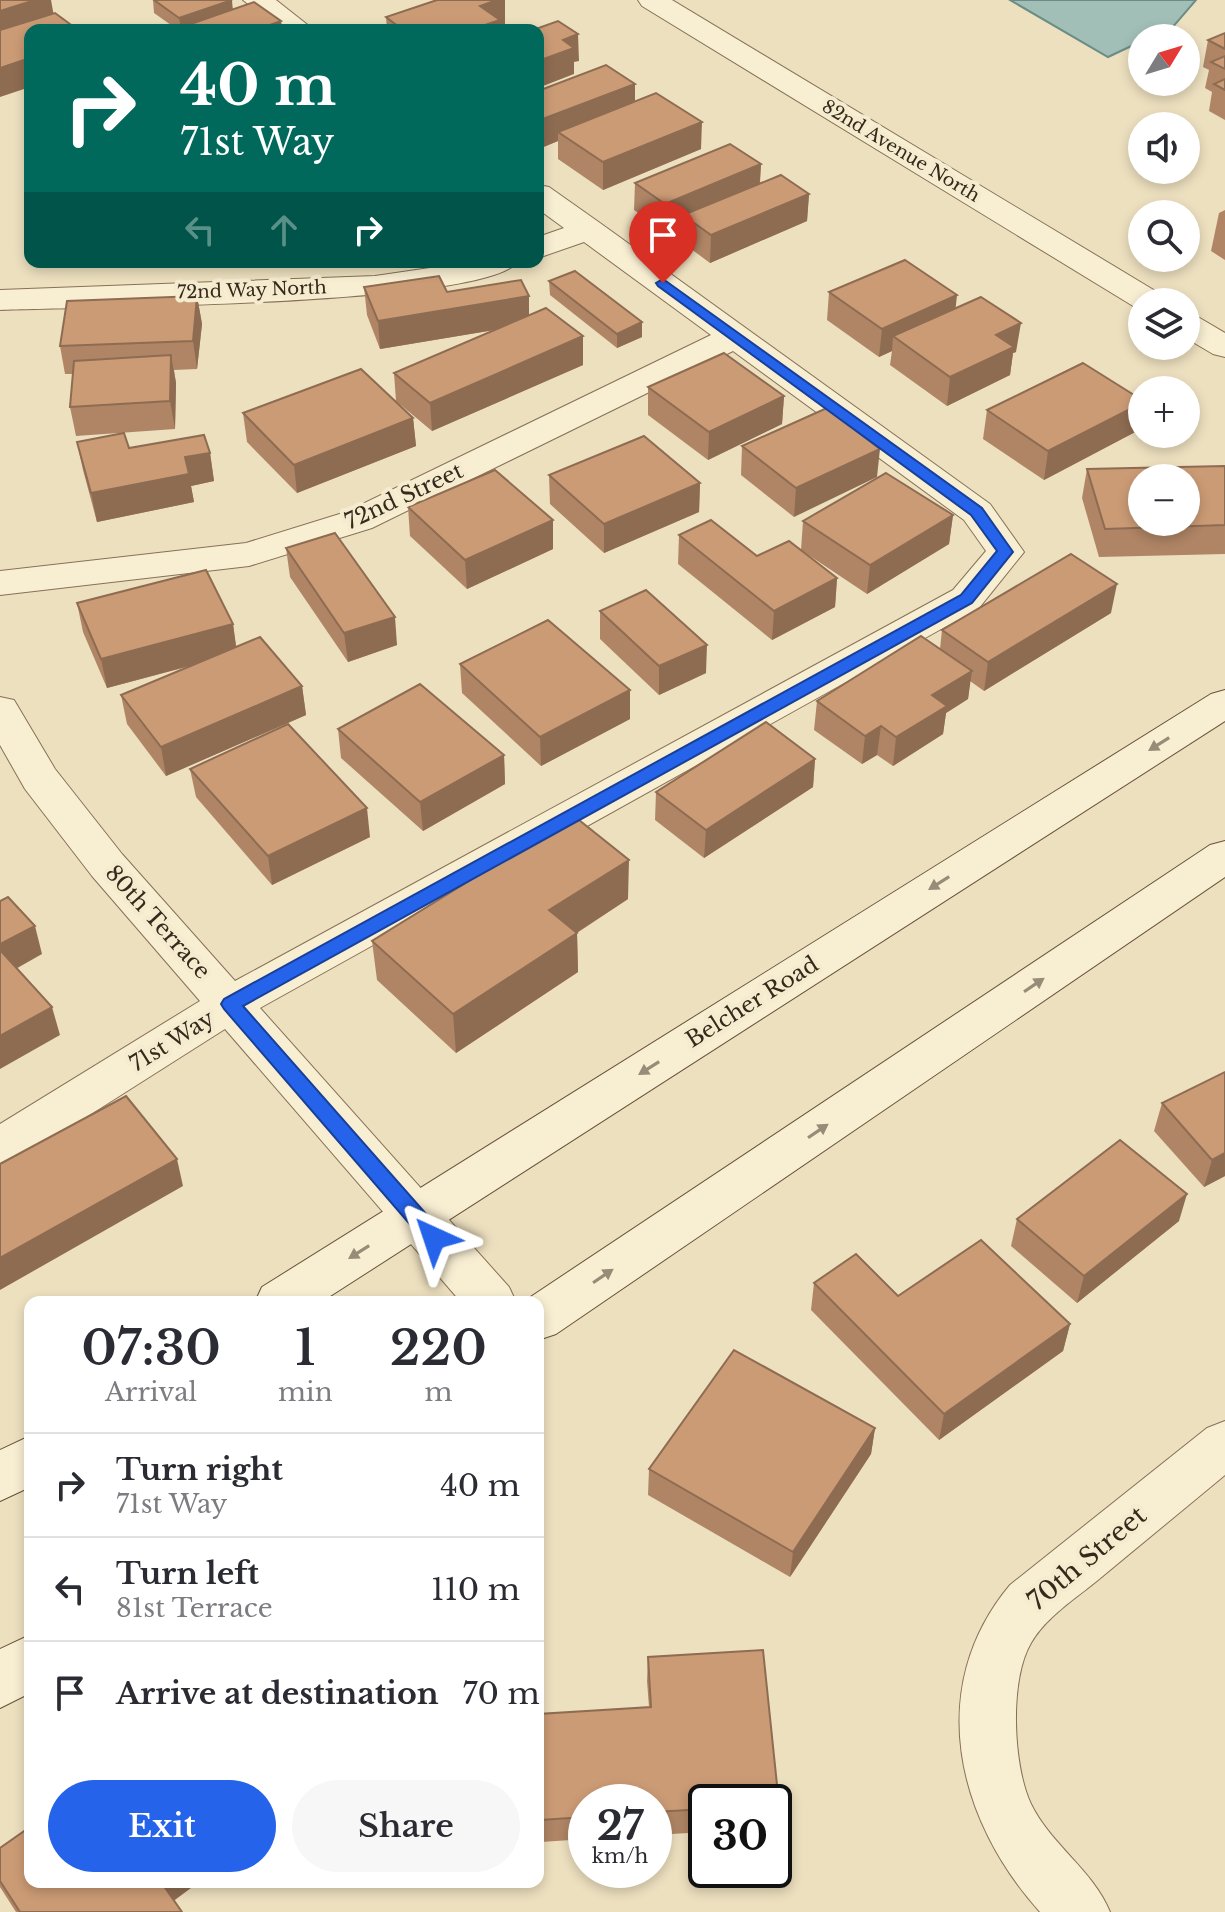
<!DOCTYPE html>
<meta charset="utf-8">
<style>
body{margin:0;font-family:"Libre Baskerville",serif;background:#f7f7f7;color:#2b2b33;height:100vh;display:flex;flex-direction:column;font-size:30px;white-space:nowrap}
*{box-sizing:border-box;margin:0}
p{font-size:26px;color:#7c7c81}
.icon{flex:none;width:44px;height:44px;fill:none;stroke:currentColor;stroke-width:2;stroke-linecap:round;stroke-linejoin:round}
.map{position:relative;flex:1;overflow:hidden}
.side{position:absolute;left:24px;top:1296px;width:520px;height:592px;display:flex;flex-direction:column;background:#fff;border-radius:16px;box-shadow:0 4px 12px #0003}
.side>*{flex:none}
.hud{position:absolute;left:24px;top:24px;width:520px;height:244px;border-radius:16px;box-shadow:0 4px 12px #0003;background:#00695c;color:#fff;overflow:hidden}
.needle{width:52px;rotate:52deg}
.buttons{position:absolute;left:1128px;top:24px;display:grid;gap:16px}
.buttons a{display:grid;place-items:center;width:72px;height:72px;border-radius:50%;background:#fff;box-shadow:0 4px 12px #0003;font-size:40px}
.speed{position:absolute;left:568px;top:1784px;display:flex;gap:16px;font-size:40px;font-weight:700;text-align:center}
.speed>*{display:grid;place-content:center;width:104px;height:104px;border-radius:50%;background:#fff;box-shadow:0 4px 12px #0003;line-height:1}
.speed small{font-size:20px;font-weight:400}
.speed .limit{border:4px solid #111;border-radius:12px;background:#fff;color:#111}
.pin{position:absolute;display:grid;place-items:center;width:68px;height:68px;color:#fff;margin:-82px -34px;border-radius:50% 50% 50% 0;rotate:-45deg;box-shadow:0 0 8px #0007}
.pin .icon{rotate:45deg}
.me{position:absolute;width:88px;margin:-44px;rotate:318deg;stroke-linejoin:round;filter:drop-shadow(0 0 6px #0008)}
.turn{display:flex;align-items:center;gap:28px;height:168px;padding:0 24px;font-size:36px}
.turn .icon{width:104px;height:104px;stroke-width:2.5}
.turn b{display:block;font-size:56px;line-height:68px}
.lanes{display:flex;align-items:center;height:76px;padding:0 24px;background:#0003;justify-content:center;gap:40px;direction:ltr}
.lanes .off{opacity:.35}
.eta{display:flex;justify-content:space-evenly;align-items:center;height:136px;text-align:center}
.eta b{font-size:48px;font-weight:600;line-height:56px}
.primary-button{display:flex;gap:16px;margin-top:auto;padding:16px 24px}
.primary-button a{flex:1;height:92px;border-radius:48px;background:#2563eb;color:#fff;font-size:32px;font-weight:600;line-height:92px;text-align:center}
.primary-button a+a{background:#f7f7f7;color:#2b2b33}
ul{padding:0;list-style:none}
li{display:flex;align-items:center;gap:24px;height:104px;padding:0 24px;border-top:2px solid #e1e1e2}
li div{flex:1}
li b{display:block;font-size:30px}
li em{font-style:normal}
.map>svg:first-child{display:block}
.water{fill:#a2bfb7;stroke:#6a8d85;stroke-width:2}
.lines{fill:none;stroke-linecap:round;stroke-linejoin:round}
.minor-casing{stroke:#867158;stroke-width:2}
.secondary-casing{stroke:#67523b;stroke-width:2}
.minor{fill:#f8eed2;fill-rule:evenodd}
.secondary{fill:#f8eed2;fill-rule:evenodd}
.wall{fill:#af8565}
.shaded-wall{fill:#8e6c52}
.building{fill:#cb9b75;stroke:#8e6c52;stroke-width:2;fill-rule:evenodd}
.oneway{fill:#968c77}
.route{fill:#2563eb;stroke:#184099;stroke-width:2}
.labels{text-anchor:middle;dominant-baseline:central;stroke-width:8;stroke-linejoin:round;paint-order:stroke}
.far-street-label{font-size:18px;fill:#35291c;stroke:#f5ebcf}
.street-label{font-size:22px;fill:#35291c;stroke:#f5ebcf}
.near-street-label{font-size:26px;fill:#35291c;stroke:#f5ebcf}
</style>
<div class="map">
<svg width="1225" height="1912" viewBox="0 0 1225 1912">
<rect width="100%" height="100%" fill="#ede0bf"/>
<polygon class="water" points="1010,0 1196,0 1172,28 1142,38 1142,41 1108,57"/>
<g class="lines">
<defs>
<g id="minor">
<polygon points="243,0 276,0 314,30 281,30"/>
<polygon points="638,0 672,0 1162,295 1167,302 1142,302 1142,310 1138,309 642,6"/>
<polygon points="538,185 549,187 600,223 990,504 1024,552 979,608 260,1008 509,1287 516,1302 461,1302 225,1029 17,1161 0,1167 0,1124 200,1001 92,876 25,789 0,745 0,697 14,700 55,769 122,854 235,981 953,590 986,551 964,520 733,351 372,528 249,566 0,595 0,571 246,543 346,512 711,335 584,242 538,258 538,237 564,228 538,209"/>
<path d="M471,262H517C487,306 73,307 0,310V290L375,276Z"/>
<polygon points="1186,314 1198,317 1225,333 1225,357 1213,354 1186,338"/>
<path d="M1225,1421V1475C1183,1510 1140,1545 1098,1580C1075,1599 1046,1617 1031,1643C1009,1680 1013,1766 1031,1804C1051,1845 1093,1870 1110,1912H1040C957,1820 924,1688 1010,1585L1207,1428Z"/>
</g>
<g id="secondary">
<polygon points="1225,690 1225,721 321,1302 255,1302 262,1287 1211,694"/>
<polygon points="1225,841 1225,877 556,1334 538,1340 538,1302 523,1302 1210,845"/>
<polygon points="30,1436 30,1487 0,1501 0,1450"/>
<polygon points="30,1635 30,1693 0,1708 0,1649"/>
</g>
</defs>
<use href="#minor" class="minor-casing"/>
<use href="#secondary" class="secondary-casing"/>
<use href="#minor" class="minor"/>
<use href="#secondary" class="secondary"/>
</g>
<g class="wall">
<polygon points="153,0 231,0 233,10 281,21 282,30 178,30 154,13"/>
<polygon points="437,0 505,0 505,24 500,25 501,30 387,30 386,17"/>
<polygon points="1225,33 1225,120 1209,111 1212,92 1205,88 1209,70 1203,67 1208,40"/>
<polygon points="635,84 635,101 701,149 603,190 558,159 558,141 541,148 538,146 538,91"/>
<polygon points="761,164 760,184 809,194 807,221 710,263 683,243 683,224 665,232 634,210 635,183"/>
<polygon points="1225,210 1225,260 1211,251 1219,213"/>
<polygon points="549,281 642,337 617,348 550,295"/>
<polygon points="364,287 529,296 529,316 583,365 432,431 396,401 394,373 495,330 380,349 367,315"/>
<polygon points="829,292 956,308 1016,352 1013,353 1010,375 947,406 890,365 892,351 879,357 827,320"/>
<polygon points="197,296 202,324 197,369 174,370 176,383 175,429 76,436 70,407 73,374 65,374 60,346"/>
<polygon points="648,387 784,396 782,424 708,460 648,415"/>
<polygon points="827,408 794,517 741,475 742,446"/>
<polygon points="987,410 1139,430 1044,480 983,439"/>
<polygon points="243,413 413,418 416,446 297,493 247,442"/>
<polygon points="77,442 129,448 210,453 214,481 191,486 194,502 97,522 83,470"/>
<polygon points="1225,466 1225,554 1099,557 1082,498 1087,469"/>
<polygon points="549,475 700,483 699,512 604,553 550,504"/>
<polygon points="408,507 553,549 467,589 410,536"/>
<polygon points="953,515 949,544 867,594 801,550 803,521"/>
<polygon points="679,535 837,578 835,607 772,640 678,564"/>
<polygon points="286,548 397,645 348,662 290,577"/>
<polygon points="77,603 233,624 236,647 302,686 306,715 166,776 127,724 121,695 194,665 107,688 83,632"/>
<polygon points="600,611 706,673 659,695 600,639"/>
<polygon points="1111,613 984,691 970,681 968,699 946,713 943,734 893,766 877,755 862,764 814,730 817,701 940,649 942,630"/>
<polygon points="460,664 630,690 630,719 541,766 462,693"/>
<polygon points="338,729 504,755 505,784 423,831 341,758"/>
<polygon points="815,759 813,787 704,858 655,820 656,792"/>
<polygon points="190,769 370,837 272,885 196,797"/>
<polygon points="628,899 577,933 578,972 456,1053 377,980 372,941"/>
<polygon points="1225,1072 1225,1176 1204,1187 1154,1131 1162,1103"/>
<polygon points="1017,1219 1179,1221 1077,1303 1011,1246"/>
<polygon points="814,1283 898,1296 1070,1324 1063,1351 939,1440 811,1310"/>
<polygon points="875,1428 871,1454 790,1577 648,1495 649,1469"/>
<polygon points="648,1657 779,1804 776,1827 774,1827 774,1802 706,1802 706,1832 654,1835 654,1802 586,1802 586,1839 541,1842 538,1776 649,1707 647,1681"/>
<polygon points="0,1848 30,1882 199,1882 174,1900 182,1912 16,1912 0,1887"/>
</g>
<g class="shaded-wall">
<polygon points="35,0 51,0 55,22 0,39 0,11"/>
<polygon points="232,0 233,14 182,27 182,30 181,30 179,18"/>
<polygon points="497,0 505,0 505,24 500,25 501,30 470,30 480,6"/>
<polygon points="281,21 282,30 256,30"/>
<polygon points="578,34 579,61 574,62 574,74 538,88 538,61 563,40"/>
<polygon points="30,58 30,87 0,97 0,68"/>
<polygon points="635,84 635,111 558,132 558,141 541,148 540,120"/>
<polygon points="702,122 701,149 603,190 603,162"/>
<polygon points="761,164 759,192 683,215 683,224 665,232 665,204"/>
<polygon points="809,194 807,221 710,263 711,235"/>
<polygon points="957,295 954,323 893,336 892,351 879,357 882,329"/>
<polygon points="197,296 202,324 197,369 193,341"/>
<polygon points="529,296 529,324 380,349 378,321"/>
<polygon points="642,322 642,337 617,348 617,334"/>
<polygon points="1021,323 1016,352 1013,353 1010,375 947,406 950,377 996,335"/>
<polygon points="583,336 583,365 432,431 430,403"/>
<polygon points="171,355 176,383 175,429 170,401"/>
<polygon points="784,396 782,424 708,460 709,432"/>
<polygon points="1142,403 1142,414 1139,430 1044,480 1048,451"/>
<polygon points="413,418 416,446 297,493 294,465"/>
<polygon points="880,449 877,477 794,517 796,488"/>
<polygon points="210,453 214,481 191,486 194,502 97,522 91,493 185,457"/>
<polygon points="700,483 699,512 604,553 604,524"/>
<polygon points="953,515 949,544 867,594 870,565"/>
<polygon points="553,520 553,549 467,589 465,560"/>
<polygon points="837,578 835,607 772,640 774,611"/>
<polygon points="1117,584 1111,613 984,691 988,662"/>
<polygon points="395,617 397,645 348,662 344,633"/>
<polygon points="233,624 237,653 107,688 101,659"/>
<polygon points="707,645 706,673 659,695 659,666"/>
<polygon points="972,671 968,699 946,713 943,734 893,766 896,737 932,695"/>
<polygon points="302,686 306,715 166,776 161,747"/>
<polygon points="630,690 630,719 541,766 540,737"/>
<polygon points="881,726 877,755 862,764 865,736"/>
<polygon points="504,755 505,784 423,831 420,802"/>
<polygon points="815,759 813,787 704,858 706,830"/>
<polygon points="367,808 370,837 272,885 268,856"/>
<polygon points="629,860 628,899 550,950 549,910"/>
<polygon points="35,926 42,954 5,975 0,958 0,944"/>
<polygon points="577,933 578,972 456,1053 453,1014"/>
<polygon points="52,1007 60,1035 0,1069 0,1036"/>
<polygon points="1225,1153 1225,1176 1204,1187 1212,1160"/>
<polygon points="177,1159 183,1186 0,1290 0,1258"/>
<polygon points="1187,1194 1179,1221 1077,1303 1084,1276"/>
<polygon points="1070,1324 1063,1351 939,1440 944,1414"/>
<polygon points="875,1428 871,1454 790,1577 793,1552"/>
<polygon points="159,1882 199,1882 168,1905"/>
</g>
<g class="building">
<polygon points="0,0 35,0 0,11"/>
<polygon points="154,0 232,0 179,18"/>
<polygon points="437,0 497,0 480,6 500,20 470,30 403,30 386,17"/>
<polygon points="254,2 281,21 256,30 185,30 182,27"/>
<polygon points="55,13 78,30 30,30 30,58 0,68 0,30"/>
<polygon points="558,21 578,34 563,40 574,48 538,61 538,30 533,30"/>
<polygon points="1225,33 1225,49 1208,40"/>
<polygon points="1225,56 1225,69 1211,62"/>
<polygon points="606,65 635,84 540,120 538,119 538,91"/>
<polygon points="1225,79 1225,90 1214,84"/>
<polygon points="656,93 702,122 603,162 558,132"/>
<polygon points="730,144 761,164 665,204 635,183"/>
<polygon points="781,175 809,194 711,235 683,215"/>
<polygon points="905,260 957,295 882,329 829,292"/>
<polygon points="575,271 642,322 617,334 549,281"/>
<polygon points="439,276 447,292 521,280 529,296 378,321 364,287"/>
<polygon points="197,296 193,341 60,346 67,301"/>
<polygon points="981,297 1021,323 996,335 1014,347 950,377 893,336"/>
<polygon points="546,308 583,336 430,403 394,373"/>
<polygon points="724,353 784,396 709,432 648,387"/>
<polygon points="171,355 170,401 70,407 74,361"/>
<polygon points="1083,363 1142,400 1142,403 1048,451 987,410"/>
<polygon points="361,369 413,418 294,465 243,413"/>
<polygon points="827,408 880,449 796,488 742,446"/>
<polygon points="124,433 129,448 204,435 210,453 185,457 189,474 91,493 77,442"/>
<polygon points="644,436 700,483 604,524 549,475"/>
<path d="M1225,466V525L1105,529L1087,469ZM1142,478H1186V522H1142Z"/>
<polygon points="495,470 553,520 465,560 408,507"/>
<polygon points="886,473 953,515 870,565 803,521"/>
<polygon points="711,520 757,556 789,541 837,578 774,611 679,535"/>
<polygon points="335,533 395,617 344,633 286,548"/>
<polygon points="1071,554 1117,584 988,662 942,630"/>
<polygon points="206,570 233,624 101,659 77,603"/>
<polygon points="646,590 707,645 659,666 600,611"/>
<polygon points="548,620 630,690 540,737 460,664"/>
<polygon points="921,636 972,671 932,695 947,706 896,737 881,726 865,736 817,701"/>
<polygon points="260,637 302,686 161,747 121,695"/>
<polygon points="420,684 504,755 420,802 338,729"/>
<polygon points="766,722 815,759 706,830 656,792"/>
<polygon points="288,724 367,808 268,856 190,769"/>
<polygon points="574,816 629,860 549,910 577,933 453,1014 372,941"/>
<polygon points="8,897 35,926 0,944 0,901"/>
<polygon points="0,950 52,1007 0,1036"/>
<polygon points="1225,1072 1225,1153 1212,1160 1162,1103"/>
<polygon points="126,1096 177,1159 0,1258 0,1164"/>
<polygon points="1120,1140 1187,1194 1084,1276 1017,1219"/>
<polygon points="981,1240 1070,1324 944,1414 814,1283 856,1254 898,1296"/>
<polygon points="734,1350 875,1428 793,1552 649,1469"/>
<polygon points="763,1650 779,1804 774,1805 774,1802 706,1802 706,1809 654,1812 654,1802 586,1802 586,1817 540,1820 538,1776 538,1714 651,1707 648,1657"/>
<polygon points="30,1827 30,1882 161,1882 182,1912 20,1912 0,1881 0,1848"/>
</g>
<defs><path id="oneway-solid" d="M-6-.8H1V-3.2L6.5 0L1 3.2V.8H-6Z" transform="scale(2)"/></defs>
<g class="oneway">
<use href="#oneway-solid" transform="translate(1159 744) rotate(148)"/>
<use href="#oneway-solid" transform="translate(939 883) rotate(148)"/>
<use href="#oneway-solid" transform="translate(1034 985) rotate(-34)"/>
<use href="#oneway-solid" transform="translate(649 1068) rotate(148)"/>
<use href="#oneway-solid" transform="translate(818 1131) rotate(-34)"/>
<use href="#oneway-solid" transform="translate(359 1252) rotate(148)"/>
<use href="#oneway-solid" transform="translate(603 1276) rotate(-34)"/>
</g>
<polygon class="route" points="663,279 982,508 1013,552 972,603 243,1006 442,1232 444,1238 442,1244 434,1246 427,1244 224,1009 221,1004 224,999 961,595 997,551 971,515 658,286 656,283"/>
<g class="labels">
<g class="far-street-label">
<text transform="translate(901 151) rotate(31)">82nd Avenue North</text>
<text transform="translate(252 290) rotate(-2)">72nd Way North</text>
</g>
<g class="street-label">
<text transform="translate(404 496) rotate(-25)">72nd Street</text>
<text transform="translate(158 922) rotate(48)">80th Terrace</text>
<text transform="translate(752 1002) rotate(-32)">Belcher Road</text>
<text transform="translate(172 1041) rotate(-32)">71st Way</text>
</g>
<g class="near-street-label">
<text transform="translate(1087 1558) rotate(-40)">70th Street</text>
</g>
</g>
</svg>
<div class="buttons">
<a><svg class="needle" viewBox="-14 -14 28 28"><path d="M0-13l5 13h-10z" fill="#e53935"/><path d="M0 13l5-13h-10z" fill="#7c7c81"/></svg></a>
<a><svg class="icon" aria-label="sound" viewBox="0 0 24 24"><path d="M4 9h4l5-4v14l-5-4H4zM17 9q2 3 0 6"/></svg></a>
<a><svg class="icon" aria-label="search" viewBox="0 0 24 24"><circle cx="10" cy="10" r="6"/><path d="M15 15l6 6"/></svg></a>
<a><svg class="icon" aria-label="layers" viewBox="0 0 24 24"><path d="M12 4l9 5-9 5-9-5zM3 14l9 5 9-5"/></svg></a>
<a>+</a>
<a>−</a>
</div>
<div class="speed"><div>27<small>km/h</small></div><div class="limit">30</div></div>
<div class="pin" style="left:663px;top:283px;background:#d93025"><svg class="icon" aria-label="arrive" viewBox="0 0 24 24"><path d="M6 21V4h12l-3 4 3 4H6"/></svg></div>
<svg class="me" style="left:434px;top:1238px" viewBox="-20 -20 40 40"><path d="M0-17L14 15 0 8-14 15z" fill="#2563eb" stroke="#fff" stroke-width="4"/></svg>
<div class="hud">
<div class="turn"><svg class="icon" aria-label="right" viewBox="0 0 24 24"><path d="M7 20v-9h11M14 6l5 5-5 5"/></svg><div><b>40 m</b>71st Way</div></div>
<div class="lanes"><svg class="icon off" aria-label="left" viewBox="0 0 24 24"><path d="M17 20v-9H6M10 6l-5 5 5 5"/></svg><svg class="icon off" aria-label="ahead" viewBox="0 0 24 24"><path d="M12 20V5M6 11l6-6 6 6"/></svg><svg class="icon" aria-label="right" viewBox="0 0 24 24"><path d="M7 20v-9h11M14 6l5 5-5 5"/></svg></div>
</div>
<section class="side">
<div class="eta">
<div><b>07:30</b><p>Arrival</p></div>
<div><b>1</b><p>min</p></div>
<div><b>220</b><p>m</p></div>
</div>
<ul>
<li><svg class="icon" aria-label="right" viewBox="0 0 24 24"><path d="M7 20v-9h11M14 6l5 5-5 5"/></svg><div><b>Turn right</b><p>71st Way</p></div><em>40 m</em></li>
<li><svg class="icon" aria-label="left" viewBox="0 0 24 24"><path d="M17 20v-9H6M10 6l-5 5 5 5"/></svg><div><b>Turn left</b><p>81st Terrace</p></div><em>110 m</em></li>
<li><svg class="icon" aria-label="arrive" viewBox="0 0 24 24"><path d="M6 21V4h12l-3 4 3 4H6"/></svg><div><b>Arrive at destination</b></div><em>70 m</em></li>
</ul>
<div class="primary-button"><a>Exit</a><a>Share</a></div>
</section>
</div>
